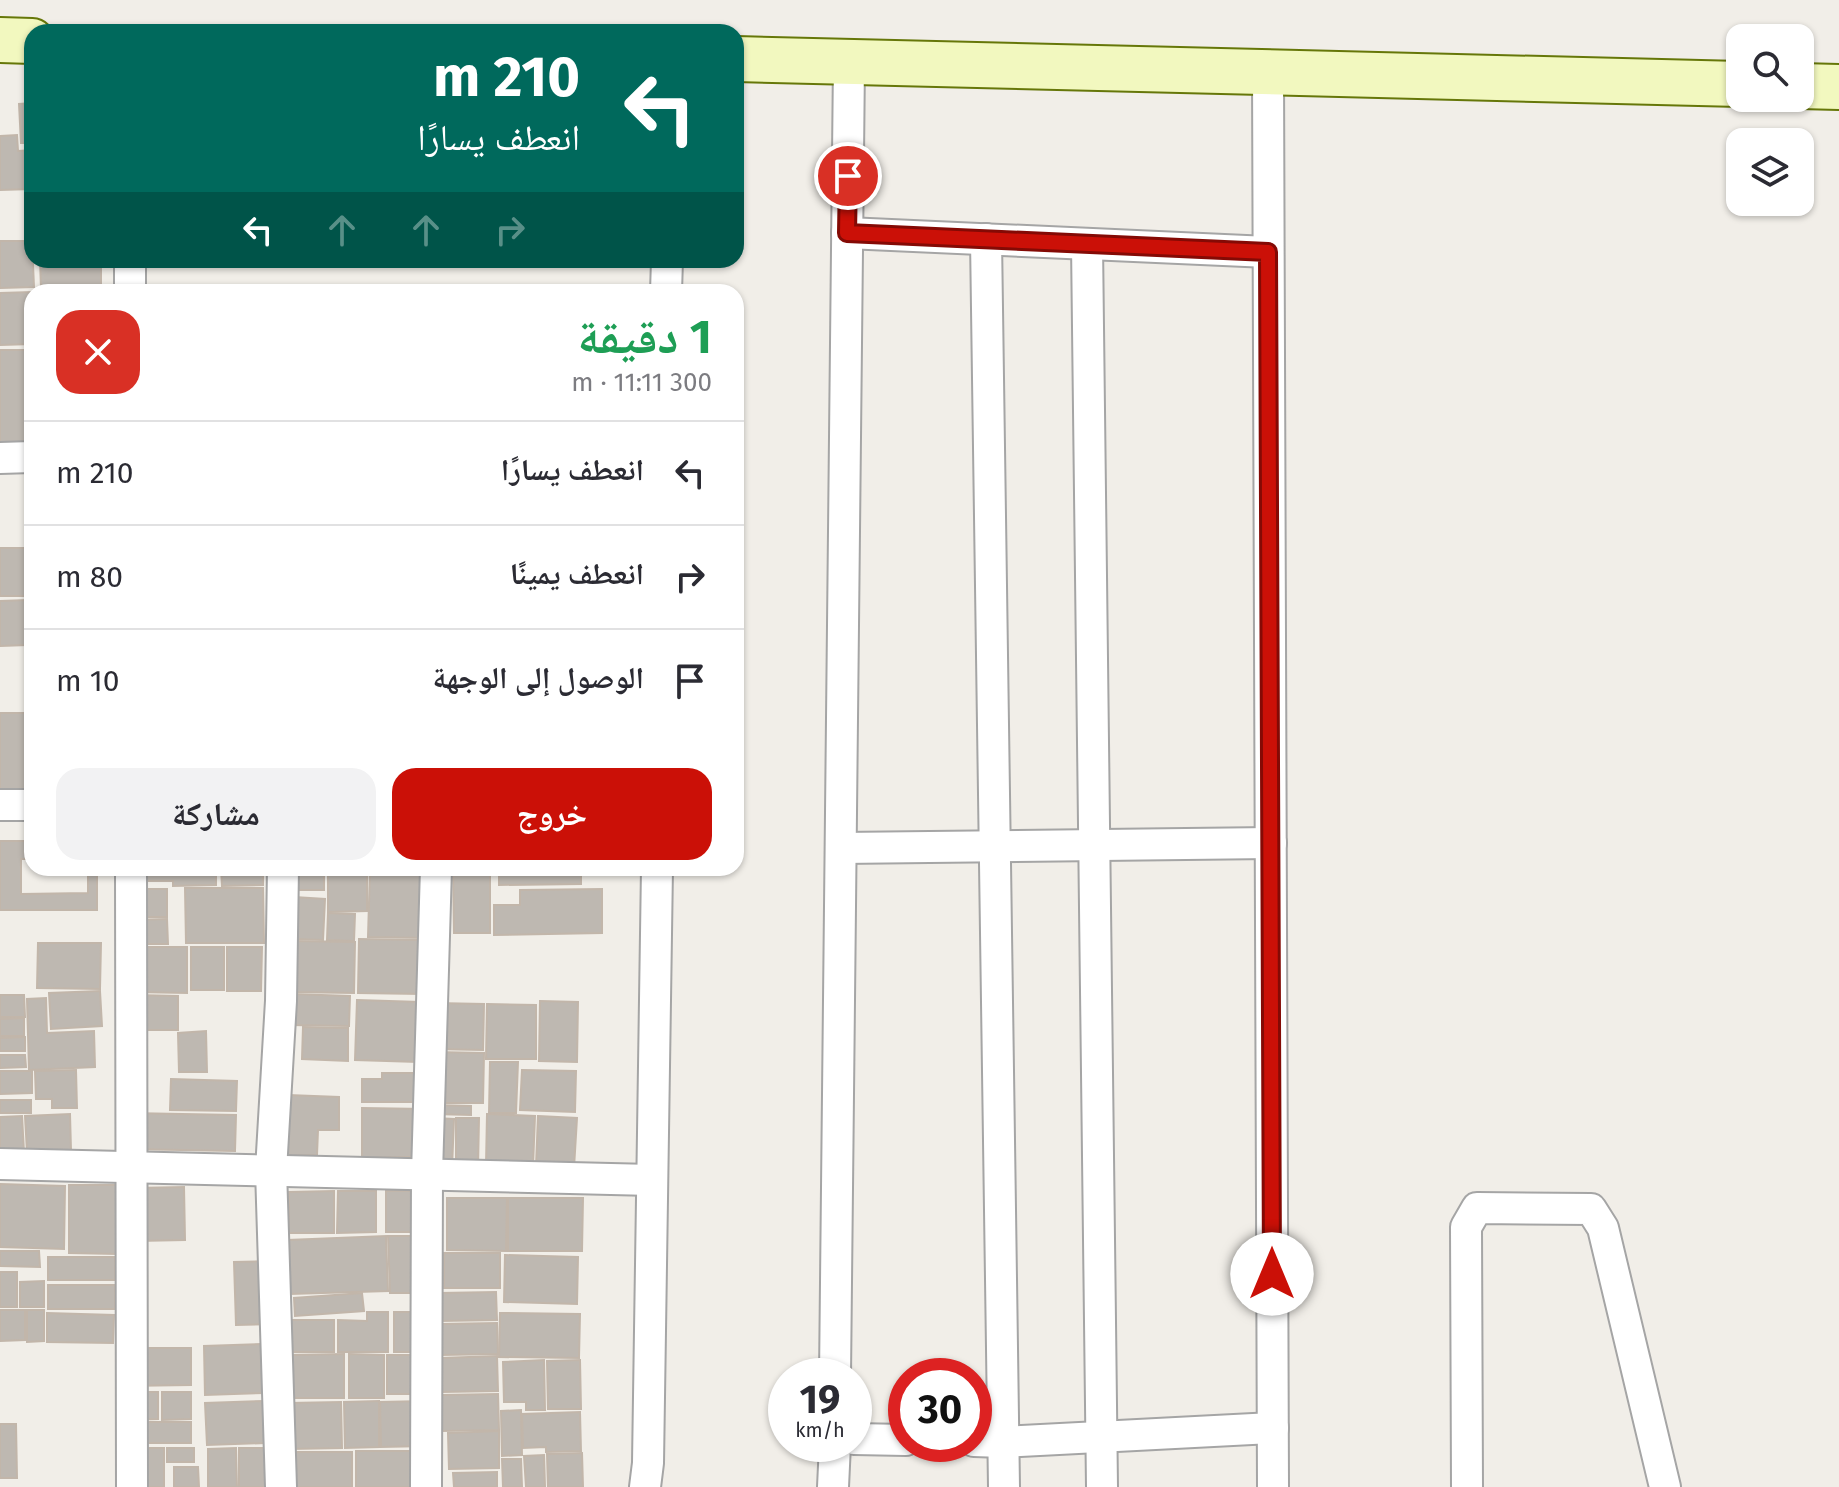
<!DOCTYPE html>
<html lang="ar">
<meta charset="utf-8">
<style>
body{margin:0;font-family:"Fira Sans","Noto Naskh Arabic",sans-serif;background:#f2f2f3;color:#2b2b33;direction:rtl;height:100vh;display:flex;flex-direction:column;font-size:30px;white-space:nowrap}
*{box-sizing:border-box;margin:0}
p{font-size:26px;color:#7c7c81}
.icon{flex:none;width:44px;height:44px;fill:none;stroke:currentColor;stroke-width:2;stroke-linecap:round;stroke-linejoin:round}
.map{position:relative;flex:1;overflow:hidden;direction:ltr}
.sheet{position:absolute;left:24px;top:284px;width:720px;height:592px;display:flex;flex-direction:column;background:#fff;border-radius:24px;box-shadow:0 2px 6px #0004;direction:rtl}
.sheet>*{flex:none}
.guide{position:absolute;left:24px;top:24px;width:720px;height:244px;border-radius:24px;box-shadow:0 2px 6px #0004;direction:rtl;background:#00695c;color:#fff;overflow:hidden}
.controls{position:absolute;left:1726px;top:24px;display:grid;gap:16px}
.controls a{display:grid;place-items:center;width:88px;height:88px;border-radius:16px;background:#fff;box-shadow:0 2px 6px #0004;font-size:40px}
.speed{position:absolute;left:768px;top:1358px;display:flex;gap:16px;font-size:40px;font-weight:700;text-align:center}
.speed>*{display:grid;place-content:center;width:104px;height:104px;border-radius:50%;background:#fff;box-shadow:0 2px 6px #0004;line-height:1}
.speed small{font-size:20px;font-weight:400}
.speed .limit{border:12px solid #d22;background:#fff;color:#111}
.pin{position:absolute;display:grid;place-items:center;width:68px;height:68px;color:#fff;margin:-34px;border:4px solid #fff;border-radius:50%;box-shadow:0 2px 8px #0007}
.me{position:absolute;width:88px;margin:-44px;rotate:0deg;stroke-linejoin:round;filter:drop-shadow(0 0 6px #0008)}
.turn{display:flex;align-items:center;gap:28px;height:168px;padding:0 32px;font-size:36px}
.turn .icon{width:104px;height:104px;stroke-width:2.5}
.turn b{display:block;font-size:56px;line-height:68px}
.lanes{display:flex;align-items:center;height:76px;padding:0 32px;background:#0003;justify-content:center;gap:40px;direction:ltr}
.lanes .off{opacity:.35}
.round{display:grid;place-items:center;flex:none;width:84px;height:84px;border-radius:24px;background:#f2f2f3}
.summary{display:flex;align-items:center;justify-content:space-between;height:136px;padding:0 32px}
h1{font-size:48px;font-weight:700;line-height:60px;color:#1e9e55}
.button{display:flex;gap:16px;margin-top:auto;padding:16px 32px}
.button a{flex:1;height:92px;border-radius:24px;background:#cb1007;color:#fff;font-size:32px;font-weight:700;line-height:92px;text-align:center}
.button a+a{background:#f2f2f3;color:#2b2b33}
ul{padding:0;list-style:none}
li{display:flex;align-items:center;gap:24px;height:104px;padding:0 32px;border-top:2px solid #e1e1e2}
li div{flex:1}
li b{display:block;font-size:30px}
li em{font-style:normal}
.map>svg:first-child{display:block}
.building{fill:#beb8b1;stroke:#c2b6aa;stroke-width:2}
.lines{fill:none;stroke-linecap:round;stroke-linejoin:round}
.street-casing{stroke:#a5a5a5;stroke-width:34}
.secondary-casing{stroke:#667709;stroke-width:48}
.street{stroke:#fff;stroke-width:30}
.secondary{stroke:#f2f8bf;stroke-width:44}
.route-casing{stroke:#840a05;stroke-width:20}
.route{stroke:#cb1007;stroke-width:14}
</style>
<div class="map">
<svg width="1839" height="1487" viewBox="0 0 1839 1487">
<rect width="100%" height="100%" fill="#f1eee8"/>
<g class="building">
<polygon points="32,103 32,143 21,143 19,104"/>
<polygon points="17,135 18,151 32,150 32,189 0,190 0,136"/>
<polygon points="0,241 32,241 34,287 0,288"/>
<polygon points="40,260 101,260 101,288 41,288"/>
<polygon points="121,290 121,292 68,292 68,291"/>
<polygon points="32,292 32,344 0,345 0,293"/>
<rect x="0" y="350" width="32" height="101"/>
<rect x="0" y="548" width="26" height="48"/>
<polygon points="27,600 27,645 0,646 0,601"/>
<polygon points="0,713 32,713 32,793 0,794"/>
<polygon points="0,841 32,841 32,859 21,859 21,894 88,893 88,868 97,868 97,910 0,910"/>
<polygon points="126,868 216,868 216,885 173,886 173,881 126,881"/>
<polygon points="221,868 263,868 263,885 222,886"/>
<rect x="295" y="868" width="29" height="22"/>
<polygon points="328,868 367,868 367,911 328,912"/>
<polygon points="370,868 428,868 427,938 368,937"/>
<polygon points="453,868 490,868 490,933 454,933"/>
<polygon points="499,868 581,868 581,884 499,885"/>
<polygon points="185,888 263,888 264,943 186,943"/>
<rect x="127" y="889" width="40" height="28"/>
<polygon points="602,889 602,933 494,935 494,905 520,905 520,890"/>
<polygon points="294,897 325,899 323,940 292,939"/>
<polygon points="328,913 355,914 354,941 327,940"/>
<polygon points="167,919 168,944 127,944 127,920"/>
<polygon points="359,939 423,940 422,994 358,993"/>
<polygon points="293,941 355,942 354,993 292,992"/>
<polygon points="38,943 101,943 100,989 37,988"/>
<polygon points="127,947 187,947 187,993 135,992"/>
<rect x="191" y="947" width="33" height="43"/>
<polygon points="227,947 262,947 261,991 227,991"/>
<polygon points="100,991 102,1026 51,1029 49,993"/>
<polygon points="292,994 350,996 349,1026 291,1025"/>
<polygon points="0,995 24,995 25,1017 0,1017"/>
<polygon points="135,995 178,996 178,1030 134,1030"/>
<polygon points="46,998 47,1033 94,1031 95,1067 29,1070 27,999"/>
<polygon points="357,1000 420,1002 418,1062 355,1060"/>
<polygon points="540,1001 578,1002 577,1062 539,1061"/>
<polygon points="435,1003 484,1004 483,1050 434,1049"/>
<polygon points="487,1004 536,1005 536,1059 486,1059"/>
<polygon points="24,1018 24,1036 0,1036 0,1019"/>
<polygon points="303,1027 348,1028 348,1061 302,1059"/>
<polygon points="206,1031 207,1072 179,1072 178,1033"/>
<polygon points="25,1037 25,1051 0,1051 0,1038"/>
<polygon points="435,1052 484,1053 483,1103 434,1103"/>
<polygon points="0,1055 25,1055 26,1067 0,1068"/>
<polygon points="490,1062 518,1062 516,1113 489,1113"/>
<polygon points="76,1070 77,1108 52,1108 52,1099 36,1099 35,1071"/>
<polygon points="522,1070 576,1071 575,1112 520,1110"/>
<polygon points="0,1071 32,1071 32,1093 0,1094"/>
<polygon points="382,1073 425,1073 425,1102 362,1102 362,1079 382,1079"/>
<polygon points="171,1079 237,1081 236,1111 170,1110"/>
<polygon points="288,1095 339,1097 339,1130 318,1130 317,1155 287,1155"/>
<rect x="0" y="1100" width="31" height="13"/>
<polygon points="434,1105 471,1106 471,1115 434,1114"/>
<polygon points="362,1108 425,1109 425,1157 362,1157"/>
<polygon points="128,1113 236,1115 235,1151 127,1149"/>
<polygon points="70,1114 71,1150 27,1152 25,1116"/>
<polygon points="487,1114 535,1116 533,1166 486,1165"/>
<polygon points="22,1116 24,1152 0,1153 0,1117"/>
<polygon points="538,1116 577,1118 574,1168 536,1166"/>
<polygon points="434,1118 454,1119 452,1168 433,1168"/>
<polygon points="456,1118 479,1118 478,1168 456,1168"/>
<polygon points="0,1184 65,1186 64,1249 0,1247"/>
<polygon points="69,1185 117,1185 117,1254 69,1253"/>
<polygon points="184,1187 185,1240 137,1241 135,1188"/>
<polygon points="334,1191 334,1233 289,1233 289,1192"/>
<polygon points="338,1191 376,1191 376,1232 337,1233"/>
<polygon points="386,1191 425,1191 426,1232 386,1232"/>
<polygon points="447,1198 507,1198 506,1251 447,1250"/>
<polygon points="508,1198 583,1198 582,1251 508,1251"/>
<polygon points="386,1236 388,1291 290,1294 288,1240"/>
<polygon points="388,1236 425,1236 427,1293 390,1293"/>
<polygon points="0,1251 39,1251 40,1267 0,1266"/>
<rect x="444" y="1253" width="56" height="35"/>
<polygon points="505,1255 578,1257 577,1304 504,1302"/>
<rect x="48" y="1257" width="67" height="23"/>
<polygon points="276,1261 277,1324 236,1325 234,1262"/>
<rect x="0" y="1272" width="17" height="35"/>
<polygon points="44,1281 44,1307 20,1307 20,1282"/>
<rect x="48" y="1285" width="67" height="24"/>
<polygon points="496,1292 497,1320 440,1321 440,1293"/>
<polygon points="362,1293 364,1311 295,1316 294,1298"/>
<polygon points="0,1310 25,1310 25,1340 0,1341"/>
<polygon points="27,1310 44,1310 44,1341 27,1342"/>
<polygon points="367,1312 388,1312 388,1352 338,1352 338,1320 367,1321"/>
<rect x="394" y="1312" width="31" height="40"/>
<polygon points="47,1313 114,1315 113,1343 47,1342"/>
<polygon points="500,1313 580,1314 579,1358 499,1357"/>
<rect x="288" y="1320" width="46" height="32"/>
<polygon points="497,1323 498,1354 441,1355 441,1324"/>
<polygon points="262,1344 264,1393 205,1395 204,1346"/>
<polygon points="125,1348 191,1348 191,1385 124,1386"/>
<polygon points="344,1354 344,1398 288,1398 288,1355"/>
<polygon points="349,1354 384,1355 384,1398 349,1398"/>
<rect x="387" y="1355" width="38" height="39"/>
<polygon points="497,1356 498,1391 442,1392 441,1358"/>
<polygon points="544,1360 545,1410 526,1410 526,1402 504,1402 503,1362"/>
<polygon points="580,1360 581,1409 548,1409 547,1361"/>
<polygon points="125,1392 158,1392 158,1419 125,1420"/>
<polygon points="162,1392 191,1392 191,1419 162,1420"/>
<polygon points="498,1394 499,1430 442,1431 442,1395"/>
<polygon points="264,1401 265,1443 207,1445 205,1403"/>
<polygon points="379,1401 379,1447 345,1448 344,1402"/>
<polygon points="426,1401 426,1446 381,1447 380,1402"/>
<polygon points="341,1402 342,1448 290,1449 289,1403"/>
<polygon points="521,1410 522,1455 502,1456 501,1411"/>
<polygon points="580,1412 581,1451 546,1452 546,1447 523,1448 522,1414"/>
<rect x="125" y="1422" width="66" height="21"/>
<polygon points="0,1424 16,1424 17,1478 0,1478"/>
<polygon points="499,1431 499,1468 449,1469 448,1433"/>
<rect x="132" y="1448" width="32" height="39"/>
<rect x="167" y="1448" width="27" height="14"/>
<polygon points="236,1448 237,1487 208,1487 208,1449"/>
<polygon points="239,1448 266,1448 267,1487 239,1487"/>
<polygon points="356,1451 427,1451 428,1487 356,1487"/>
<rect x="291" y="1452" width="61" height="35"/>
<polygon points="582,1453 583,1487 548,1487 547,1454"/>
<polygon points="544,1455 545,1487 526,1487 524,1456"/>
<polygon points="502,1459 521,1459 522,1487 503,1487"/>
<polygon points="174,1467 198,1467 199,1487 174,1487"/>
<polygon points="497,1472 497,1487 454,1487 453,1473"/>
</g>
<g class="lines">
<defs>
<g id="street">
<polyline points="1268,72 1273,1487"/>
<polyline points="847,233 1268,252"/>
<polyline points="986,239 1004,1487"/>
<polyline points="1087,244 1102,1487"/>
<polyline points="130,260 130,292"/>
<polyline points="666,292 667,260"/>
<polyline points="0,458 32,457"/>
<polyline points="0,805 32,805"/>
<polyline points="841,848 1271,843"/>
<polyline points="131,868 132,1487"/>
<polyline points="0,1164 652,1180"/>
<polyline points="835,1376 849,62"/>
<polyline points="854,1439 906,1440"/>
<polyline points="974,1441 1003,1442 1273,1428"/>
<polyline points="281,1487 271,1170 281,1001 283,868"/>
<polyline points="426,1487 427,1174 436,868"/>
<polyline points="645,1487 648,1463 657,868"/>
<polyline points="833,1487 835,1444"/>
<polyline points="1467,1487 1466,1227 1477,1208 1591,1209 1603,1228 1665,1487"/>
</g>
<g id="secondary">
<polyline points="0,40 32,41"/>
<polyline points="736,59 1740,84"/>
<polyline points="1800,86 1839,87"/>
</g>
</defs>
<use href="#street" class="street-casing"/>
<use href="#secondary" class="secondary-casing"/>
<use href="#street" class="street"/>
<use href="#secondary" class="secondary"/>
</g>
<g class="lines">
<defs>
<polyline id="route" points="848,176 847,233 1268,252 1272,1274"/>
</defs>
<use href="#route" class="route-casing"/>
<use href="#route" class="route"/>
</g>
</svg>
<div class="controls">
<a><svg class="icon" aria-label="search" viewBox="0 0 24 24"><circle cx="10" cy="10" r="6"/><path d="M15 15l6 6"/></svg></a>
<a><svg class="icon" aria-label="layers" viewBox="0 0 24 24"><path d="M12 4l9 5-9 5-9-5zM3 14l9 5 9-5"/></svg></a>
</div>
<div class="speed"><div>19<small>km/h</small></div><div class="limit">30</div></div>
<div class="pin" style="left:848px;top:176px;background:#d93025"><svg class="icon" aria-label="arrive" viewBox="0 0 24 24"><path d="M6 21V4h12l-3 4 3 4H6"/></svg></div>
<svg class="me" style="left:1272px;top:1274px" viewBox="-20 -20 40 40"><circle r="19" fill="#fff"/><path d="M0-13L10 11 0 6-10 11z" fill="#cb1007"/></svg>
<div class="guide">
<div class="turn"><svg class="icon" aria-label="left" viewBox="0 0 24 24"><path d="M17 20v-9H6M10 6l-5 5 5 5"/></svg><div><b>210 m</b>انعطف يسارًا</div></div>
<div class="lanes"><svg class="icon" aria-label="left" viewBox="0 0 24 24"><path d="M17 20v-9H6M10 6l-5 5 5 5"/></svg><svg class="icon off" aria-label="ahead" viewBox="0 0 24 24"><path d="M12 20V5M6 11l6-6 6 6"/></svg><svg class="icon off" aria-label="ahead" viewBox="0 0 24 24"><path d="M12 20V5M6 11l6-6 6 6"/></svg><svg class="icon off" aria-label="right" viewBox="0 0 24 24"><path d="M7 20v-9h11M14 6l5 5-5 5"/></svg></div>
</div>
<section class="sheet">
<div class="summary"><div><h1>1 دقيقة</h1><p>300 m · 11:11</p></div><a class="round" style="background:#d93025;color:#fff"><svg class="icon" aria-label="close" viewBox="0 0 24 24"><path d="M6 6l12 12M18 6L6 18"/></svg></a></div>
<ul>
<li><svg class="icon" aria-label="left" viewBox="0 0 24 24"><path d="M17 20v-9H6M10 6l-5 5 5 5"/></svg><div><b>انعطف يسارًا</b></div><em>210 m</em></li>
<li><svg class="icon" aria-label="right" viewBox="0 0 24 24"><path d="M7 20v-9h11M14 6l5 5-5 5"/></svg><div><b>انعطف يمينًا</b></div><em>80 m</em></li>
<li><svg class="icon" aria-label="arrive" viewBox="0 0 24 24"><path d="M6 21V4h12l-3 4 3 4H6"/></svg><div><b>الوصول إلى الوجهة</b></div><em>10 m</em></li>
</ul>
<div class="button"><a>خروج</a><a>مشاركة</a></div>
</section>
</div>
